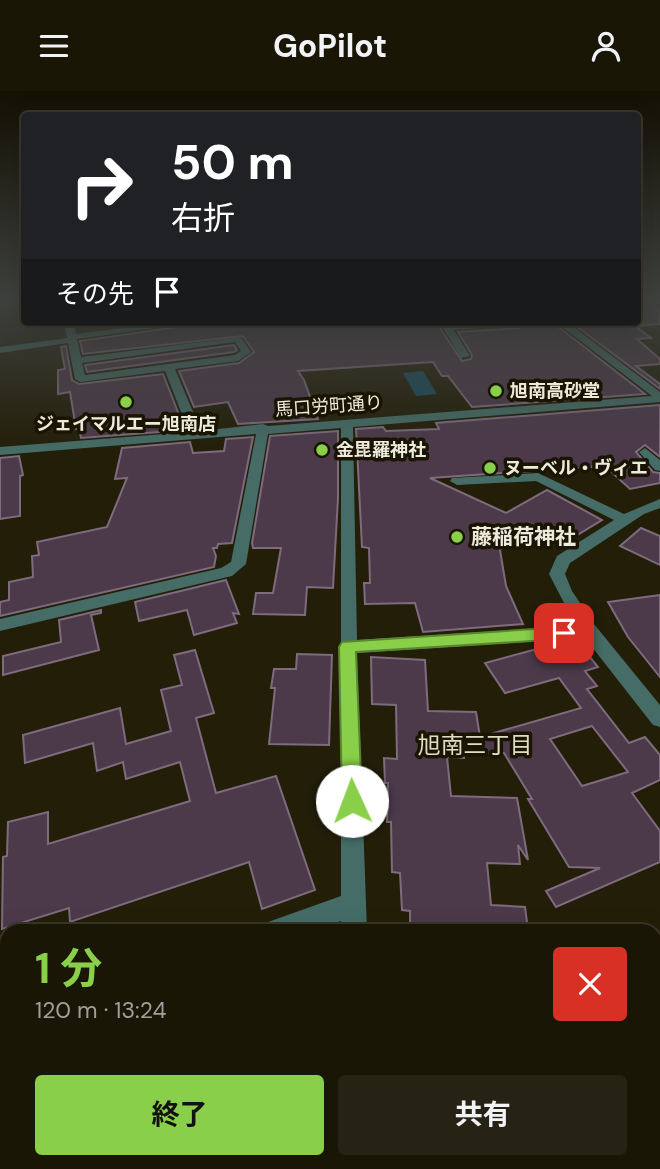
<!DOCTYPE html>
<html lang="ja">
<meta charset="utf-8">
<style>
body{margin:0;font-family:"DM Sans","Noto Sans JP",sans-serif;background:#272314;color:#f1f3f6;height:100vh;display:flex;flex-direction:column;font-size:26px;white-space:nowrap}
*{box-sizing:border-box;margin:0}
p{font-size:23px;color:#9f9f9b}
.icon{flex:none;width:38px;height:38px;fill:none;stroke:currentColor;stroke-width:2;stroke-linecap:round;stroke-linejoin:round}
.map{position:relative;flex:1;overflow:hidden}
.drawer{position:absolute;left:0px;top:833px;width:662px;height:245px;display:flex;flex-direction:column;background:#1a1606;border-radius:21px 21px 0 0;box-shadow:0 7px 28px #0002,0 0 0 2px #383528}
.drawer>*{flex:none}
.top-card{position:absolute;left:21px;top:21px;width:620px;height:214px;border-radius:7px;box-shadow:0 7px 28px #0002,0 0 0 2px #383528;background:#202124;color:#fff;overflow:hidden}
.pin{position:absolute;display:grid;place-items:center;width:60px;height:60px;color:#fff;margin:-30px;border-radius:14px;box-shadow:0 4px 10px #0006}
.me{position:absolute;width:77px;margin:-38px;rotate:358deg;stroke-linejoin:round;filter:drop-shadow(0 0 5px #0008)}
.turn{display:flex;align-items:center;gap:24px;height:147px;padding:0 35px;font-size:32px}
.turn .icon{width:91px;height:91px;stroke-width:2.5}
.turn b{display:block;font-size:49px;line-height:60px}
.then{display:flex;align-items:center;height:66px;padding:0 35px;background:#0003;gap:14px;font-size:26px}
.round{display:grid;place-items:center;flex:none;width:74px;height:74px;border-radius:7px;background:#272314}
.summary{display:flex;align-items:center;justify-content:space-between;height:119px;padding:0 35px}
h1{font-size:42px;font-weight:700;line-height:52px;color:#89cf49}
.cta{display:flex;gap:14px;margin-top:auto;padding:14px 35px}
.cta a{flex:1;height:80px;border-radius:7px;background:#89cf49;color:#111;font-size:28px;font-weight:700;line-height:80px;text-align:center}
.cta a+a{background:#272314;color:#f1f3f6}
header{display:flex;justify-content:space-between;align-items:center;height:91px;padding:0 35px;background:#1a1606;font-size:32px;font-weight:700}
.map>svg:first-child{display:block}
.water{fill:#1b4c5d}
.building{fill:#4c3a4b;stroke:#7e6b7d;stroke-width:2;fill-rule:evenodd}
.lines{fill:none;stroke-linecap:round;stroke-linejoin:round}
.minor{fill:#456c66;fill-rule:evenodd}
.route{fill:#89cf49;stroke:#59872f;stroke-width:2}
.poi-dot{fill:#89cf49;stroke:#191502;stroke-width:2.5}
.labels{text-anchor:middle;dominant-baseline:central;stroke-width:7;stroke-linejoin:round;paint-order:stroke}
.far-poi-label{font-size:18px;font-weight:bold;fill:#eceadd;stroke:#191502;text-anchor:start}
.far-street-label{font-size:18px;fill:#eceadd;stroke:#191502}
.poi-label{font-size:21px;font-weight:bold;fill:#eceadd;stroke:#191502;text-anchor:start}
.neighbourhood-label{font-size:23px;fill:#e0dcc1;stroke:#191502}
</style>
<header><svg class="icon" aria-label="menu" viewBox="0 0 24 24"><path d="M4 6h16M4 12h16M4 18h16"/></svg>GoPilot<svg class="icon" aria-label="person" viewBox="0 0 24 24"><circle cx="12" cy="8" r="4"/><path d="M4 21q1-7 8-7t8 7"/></svg></header>
<div class="map">
<svg width="660" height="1078" viewBox="0 0 660 1078">
<rect width="100%" height="100%" fill="#221e08"/>
<polygon class="water" points="423,280 437,303 416,305 403,282"/>
<g class="building">
<polygon points="648,211 660,220 660,233 637,235 637,212"/>
<polygon points="212,231 459,231 445,232 440,237 462,270 471,268 472,264 458,241 520,237 527,231 552,231 645,303 472,316 448,285 442,285 433,271 298,280 304,289 318,328 238,333 228,311 194,316 179,280 239,272 254,261 243,245 83,263 80,250"/>
<polygon points="630,231 651,247 637,248 660,268 660,273 636,275 660,293 660,298 572,232"/>
<polygon points="234,254 237,259 234,261 87,281 85,274"/>
<polygon points="66,255 72,289 79,293 163,283 185,339 81,347 79,337 76,338 70,301 58,303 58,279 65,278 61,256"/>
<polygon points="660,314 660,366 645,354 636,361 653,381 660,382 660,392 630,398 605,375 430,387 506,422 547,399 602,429 569,449 564,446 558,449 529,432 500,459 506,495 523,533 423,541 415,512 365,513 364,492 370,492 369,457 362,456 356,338 383,336 386,340 439,338 436,332"/>
<polygon points="338,340 338,407 333,497 307,496 305,524 253,523 256,502 273,502 281,457 253,457 252,452 270,345"/>
<polygon points="253,346 232,452 218,453 217,457 213,457 216,465 214,476 0,525 0,511 9,509 9,491 33,486 32,465 39,464 37,451 107,436 127,387 115,388 122,357 190,351 193,362 224,360 226,348"/>
<polygon points="19,365 23,384 20,385 20,425 0,428 0,367"/>
<polygon points="641,437 660,445 660,474 620,455"/>
<polygon points="226,489 239,523 233,522 237,532 194,544 187,519 139,530 135,511"/>
<polygon points="660,504 660,586 628,546 608,511"/>
<polygon points="101,519 101,522 91,524 99,559 3,584 3,565 61,551 59,529"/>
<path d="M577,550L598,576L585,580L597,595L587,598L629,652L645,646L660,664V689L632,702L660,740V771L556,816L546,800L600,777L569,776L528,708H532L504,662H463L464,667L447,666L451,705L517,707L528,769L518,754L520,773L487,772L491,814L525,816L528,839L448,832V840H410V820L402,819L400,782L392,781L391,731H387L388,692H385L384,667L397,668L396,614L372,613L371,566L425,569L428,620L476,621L480,646L581,617L559,587L505,602L485,572L563,551ZM592,635L628,681L582,695L550,648Z"/>
<polygon points="195,559 214,622 196,627 216,702 276,685 315,799 262,818 249,771 70,831 69,817 2,838 3,766 7,765 8,731 48,721 48,753 190,710 180,671 126,688 123,671 97,680 93,652 25,672 23,644 120,617 126,653 171,640 161,599 182,594 174,564"/>
<polygon points="297,563 332,564 329,654 269,653 275,597 271,597 274,578 296,578"/>
</g>
<g class="lines">
<g class="minor">
<polygon points="655,210 660,210 660,214"/>
<path d="M64,231H74L76,243L171,231H198L77,248L81,266L241,246L251,261L238,270L175,278L201,340L263,333L268,335L652,305L556,231H567L660,301V311L353,336L357,549L576,535L549,483L557,465L614,429L536,390L457,394L450,390L452,387L538,382L624,423L660,408V417L644,423L570,472L565,483L572,500L594,533L660,614V636L653,634L585,547L357,562L367,840H341V830L313,840H264L268,831L341,805V337L268,343L246,473L232,485L0,540V528L221,477L231,471L256,343L0,364V356L189,341L165,280L80,291L75,288L68,252L0,262V256L67,247ZM235,251L241,260L235,264L85,284L82,272Z"/>
<polygon points="487,231 525,231 520,234 454,239 470,265 461,267 443,237 445,235"/>
<polygon points="645,357 660,369 660,380 655,379 639,361"/>
<polygon points="7,919 7,947 0,949 0,921"/>
<polygon points="336,1071 368,1071 367,1078 335,1078"/>
</g>
</g>
<linearGradient id="sky" x2="0" y2="1"><stop stop-color="#131004"/><stop offset="0.58" stop-color="#3e413d"/><stop offset="1" stop-color="#3e413d" stop-opacity="0"/></linearGradient>
<rect width="660" height="361" fill="url(#sky)"/>
<polygon class="route" points="564,536 572,542 564,548 356,561 362,710 359,717 352,719 345,717 342,710 339,556 342,551"/>
<g class="poi-dot">
<circle cx="496" cy="300" r="7"/>
<circle cx="126" cy="311" r="7"/>
<circle cx="322" cy="359" r="7"/>
<circle cx="490" cy="377" r="7"/>
<circle cx="457" cy="446" r="7"/>
</g>
<g class="labels">
<g class="far-poi-label">
<text x="510" y="300">旭南高砂堂</text>
<text x="126" y="333" text-anchor="middle">ジェイマルエー旭南店</text>
<text x="336" y="359">金毘羅神社</text>
<text x="504" y="377">ヌーベル・ヴィエ</text>
</g>
<g class="far-street-label">
<text transform="translate(329 315) rotate(-4)">馬口労町通り</text>
</g>
<g class="poi-label">
<text x="471" y="446">藤稲荷神社</text>
</g>
<g class="neighbourhood-label">
<text x="475" y="654">旭南三丁目</text>
</g>
</g>
</svg>
<div class="pin" style="left:564px;top:542px;background:#d93025"><svg class="icon" aria-label="arrive" viewBox="0 0 24 24"><path d="M6 21V4h12l-3 4 3 4H6"/></svg></div>
<svg class="me" style="left:352px;top:710px" viewBox="-20 -20 40 40"><circle r="19" fill="#fff"/><path d="M0-13L10 11 0 6-10 11z" fill="#89cf49"/></svg>
<div class="top-card">
<div class="turn"><svg class="icon" aria-label="right" viewBox="0 0 24 24"><path d="M7 20v-9h11M14 6l5 5-5 5"/></svg><div><b>50 m</b>右折</div></div>
<div class="then">その先<svg class="icon" aria-label="arrive" viewBox="0 0 24 24"><path d="M6 21V4h12l-3 4 3 4H6"/></svg></div>
</div>
<section class="drawer">
<div class="summary"><div><h1>1 分</h1><p>120 m · 13:24</p></div><a class="round" style="background:#d93025;color:#fff"><svg class="icon" aria-label="close" viewBox="0 0 24 24"><path d="M6 6l12 12M18 6L6 18"/></svg></a></div>
<div class="cta"><a>終了</a><a>共有</a></div>
</section>
</div>
